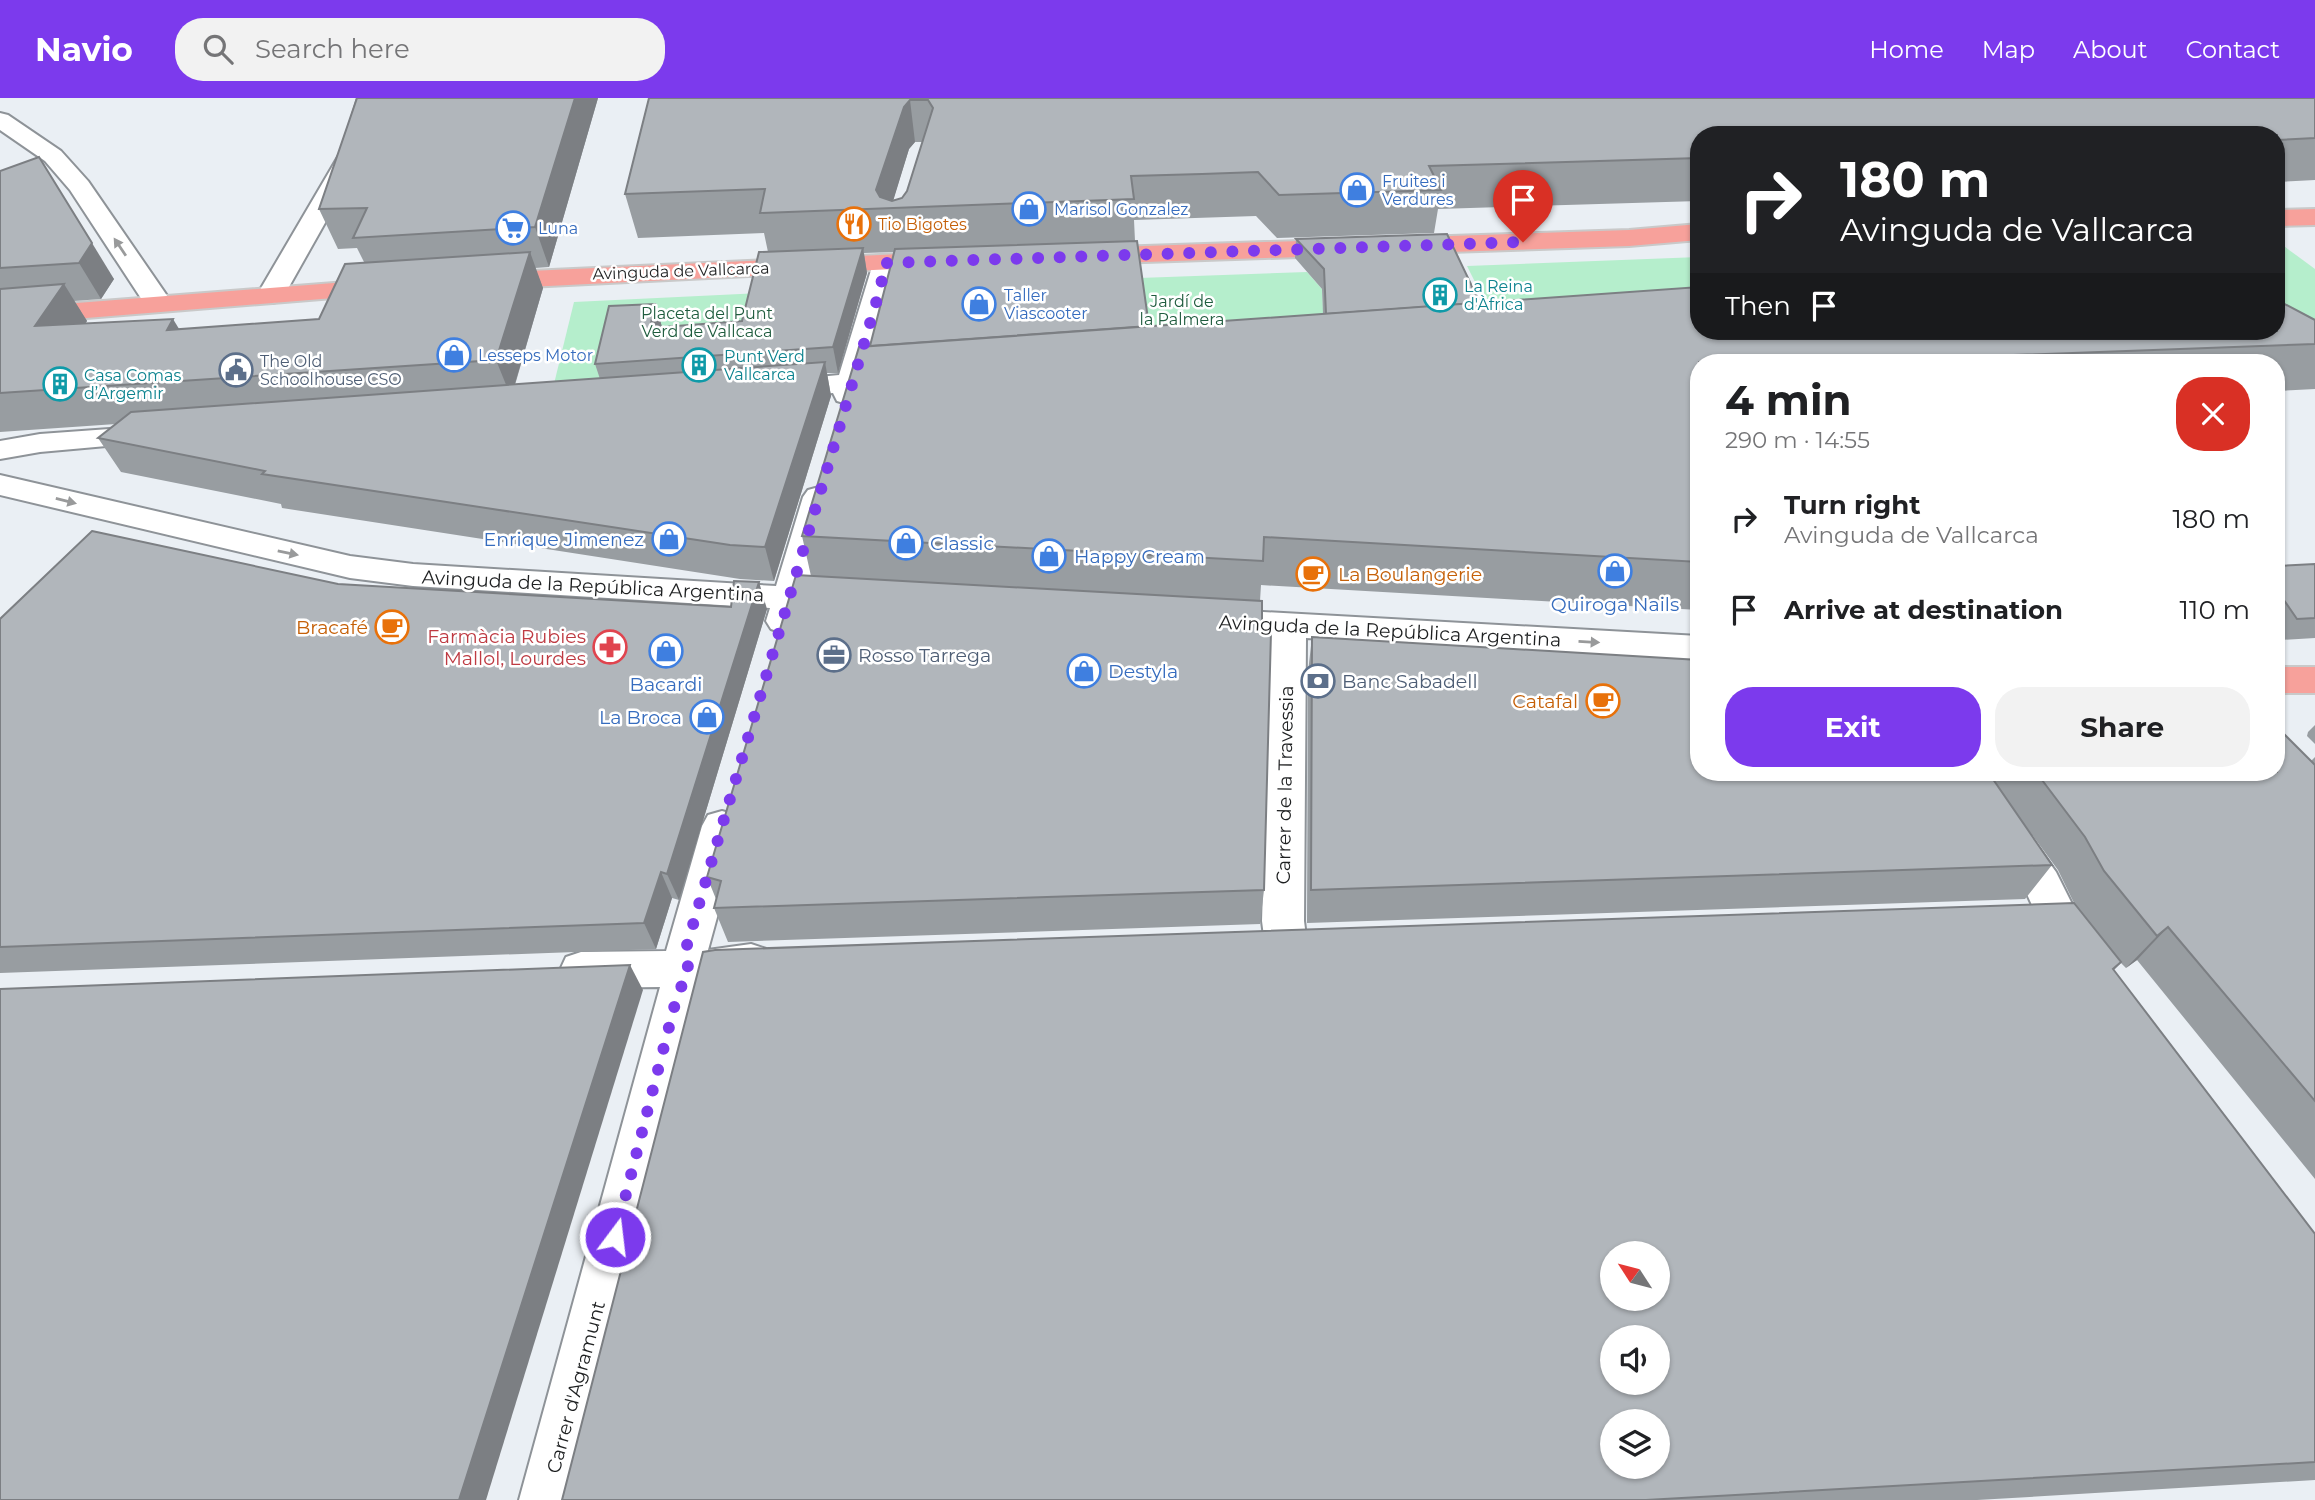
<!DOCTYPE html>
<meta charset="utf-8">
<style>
body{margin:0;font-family:Montserrat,sans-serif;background:#f2f2f2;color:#202124;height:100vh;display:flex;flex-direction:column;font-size:26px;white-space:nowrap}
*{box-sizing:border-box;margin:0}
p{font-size:23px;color:#757577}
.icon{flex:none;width:38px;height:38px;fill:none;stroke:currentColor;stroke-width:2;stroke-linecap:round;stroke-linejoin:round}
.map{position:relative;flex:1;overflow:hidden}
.sheet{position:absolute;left:1690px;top:256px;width:595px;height:427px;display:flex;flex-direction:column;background:#fff;border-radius:28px;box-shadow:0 2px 5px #0004}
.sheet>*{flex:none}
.top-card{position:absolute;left:1690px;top:28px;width:595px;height:214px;border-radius:28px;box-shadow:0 2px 5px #0004;background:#202124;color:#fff;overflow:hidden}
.needle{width:46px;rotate:306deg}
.tools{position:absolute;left:1600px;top:1143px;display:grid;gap:14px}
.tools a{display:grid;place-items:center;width:70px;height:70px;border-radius:50%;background:#fff;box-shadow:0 2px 5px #0004;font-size:35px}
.pin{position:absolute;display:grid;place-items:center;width:60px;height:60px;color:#fff;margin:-72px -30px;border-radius:50% 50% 50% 0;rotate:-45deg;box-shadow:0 0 7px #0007}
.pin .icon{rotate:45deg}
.me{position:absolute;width:77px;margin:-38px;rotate:15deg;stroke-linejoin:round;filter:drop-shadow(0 0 5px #0008)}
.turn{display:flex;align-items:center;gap:24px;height:147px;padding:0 35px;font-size:32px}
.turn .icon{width:91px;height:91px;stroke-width:2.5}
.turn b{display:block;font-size:49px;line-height:60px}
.then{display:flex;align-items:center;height:66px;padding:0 35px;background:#0003;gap:14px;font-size:26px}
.round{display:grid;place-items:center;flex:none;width:74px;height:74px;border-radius:28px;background:#f2f2f2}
.head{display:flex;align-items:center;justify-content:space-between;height:119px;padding:0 35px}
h1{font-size:42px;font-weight:700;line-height:52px}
.button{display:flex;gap:14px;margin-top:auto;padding:14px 35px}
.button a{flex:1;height:80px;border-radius:28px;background:#7c3aed;color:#fff;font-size:28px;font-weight:700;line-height:80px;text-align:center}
.button a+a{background:#f2f2f2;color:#202124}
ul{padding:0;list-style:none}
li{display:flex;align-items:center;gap:21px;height:91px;padding:0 35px}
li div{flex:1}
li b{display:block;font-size:26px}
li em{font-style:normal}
header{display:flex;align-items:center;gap:42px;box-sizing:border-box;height:98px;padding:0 35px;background:#7c3aed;color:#fff}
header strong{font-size:33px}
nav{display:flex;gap:38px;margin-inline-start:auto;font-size:24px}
.search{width:490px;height:63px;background:#f2f2f2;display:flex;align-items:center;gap:18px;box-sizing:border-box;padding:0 24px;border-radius:28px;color:#757577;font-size:26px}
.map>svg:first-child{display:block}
.green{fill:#b5eecc}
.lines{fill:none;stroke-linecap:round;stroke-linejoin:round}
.minor-casing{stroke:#8e9398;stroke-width:4}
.major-casing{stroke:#c9c9c9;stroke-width:4}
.minor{fill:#fff;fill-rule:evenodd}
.major{fill:#f7a19b;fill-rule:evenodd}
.wall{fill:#989da1;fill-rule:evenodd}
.shaded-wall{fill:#7c7f83}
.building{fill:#b1b6bb;stroke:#7c7f83;stroke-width:2;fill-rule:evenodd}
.oneway{fill:#999a9b}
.route{stroke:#7c3aed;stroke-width:12;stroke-dasharray:0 21.6}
.labels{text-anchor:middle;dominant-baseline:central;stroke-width:5;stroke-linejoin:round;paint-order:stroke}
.far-shop-label{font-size:16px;fill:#366cbe;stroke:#fff;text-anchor:start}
.far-food-label{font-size:16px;fill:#c56008;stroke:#fff;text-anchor:start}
.far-street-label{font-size:16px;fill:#1d1f20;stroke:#fff}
.far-culture-label{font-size:16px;fill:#0d838f;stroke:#fff;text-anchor:start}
.far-park-label{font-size:16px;fill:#1f5c3e;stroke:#fff}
.far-service-label{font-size:16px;fill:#4e5e75;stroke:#fff;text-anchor:start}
.shop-label{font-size:19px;fill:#366cbe;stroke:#fff;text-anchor:start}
.food-label{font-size:19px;fill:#c56008;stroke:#fff;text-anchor:end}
.street-label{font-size:19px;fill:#1d1f20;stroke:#fff}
.health-label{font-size:19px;fill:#be3a42;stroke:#fff;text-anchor:end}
.service-label{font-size:19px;fill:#4e5e75;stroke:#fff;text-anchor:start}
</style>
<header>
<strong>Navio</strong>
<div class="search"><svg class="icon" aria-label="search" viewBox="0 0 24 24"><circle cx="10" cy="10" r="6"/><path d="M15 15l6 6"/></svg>Search here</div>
<nav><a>Home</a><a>Map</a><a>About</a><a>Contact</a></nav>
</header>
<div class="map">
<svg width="2315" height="1402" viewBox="0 0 2315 1402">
<rect width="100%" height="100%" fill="#eaeff4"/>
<g class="green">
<polygon points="2277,143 2315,171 2315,225 2277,227"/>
<polygon points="1699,159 1699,201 1491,216 1467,168"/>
<polygon points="1307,174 1322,191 1324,235 1148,249 1139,180"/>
<polygon points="761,195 748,249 604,290 552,294 574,204"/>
</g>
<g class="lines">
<defs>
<g id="minor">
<polygon points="358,0 380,0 366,52 281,203 271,205 261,203 257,197 342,52"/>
<polygon points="0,15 8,17 61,53 88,83 172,205 168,211 158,213 148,211 70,92 45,63 0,32"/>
<polygon points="884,157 893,159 897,165 894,188 868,275 901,272 911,275 915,281 911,287 863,292 857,303 847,306 837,303 833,295 776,299 766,296 761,290 766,284 839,277 875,159"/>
<polygon points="151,328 162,331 166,337 162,343 40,354 0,361 0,343 40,336"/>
<polygon points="0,377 350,458 413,466 776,488 803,399 808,392 819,389 830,392 835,399 810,490 853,495 858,503 853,511 841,515 803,512 795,531 783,535 771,531 766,523 770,510 413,488 350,480 0,397"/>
<polygon points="1209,511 1699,538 1699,562 1306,540 1304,823 1307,846 1301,858 1286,863 1271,858 1265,846 1262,823 1271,538 1209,535 1197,531 1192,523 1197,515"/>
<polygon points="1944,674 1984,674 2056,774 2073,808 2096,836 2102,848 2096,860 2081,865 2066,860 2043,831 2026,794"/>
<polygon points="722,713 736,717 742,728 708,852 751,846 766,851 772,864 766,877 751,882 703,888 573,1402 519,1402 660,889 581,890 566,885 560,872 566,859 581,854 666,853 702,728 708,717"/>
</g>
<g id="major">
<polygon points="2315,111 2315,127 2277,128 2277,112"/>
<polygon points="1699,126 1699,142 1629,148 1085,166 1076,164 1072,158 1076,152 1085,150 1629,132"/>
<polygon points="945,154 954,156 958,162 954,168 487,191 478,189 474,183 478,177 487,175"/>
<polygon points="385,181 395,183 398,189 395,195 0,227 0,211"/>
<rect x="2277" y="569" width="38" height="26"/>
</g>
</defs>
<use href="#minor" class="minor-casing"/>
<use href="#major" class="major-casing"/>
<use href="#minor" class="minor"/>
<use href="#major" class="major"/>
</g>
<g class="wall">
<path d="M357,0H598L549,169L535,170L543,190L515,287L600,281L595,266L655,206L662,229L742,223L768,154L764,135L638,140L625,96L649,0H2315V82L2277,84V37H1699V103L1438,111L1434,135L1277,140L1256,118L1134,122L1135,143L1149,228L1323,216L1322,191L1295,160L1296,141L1480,205L1699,233L2315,222V291L2277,293V264H1699V512L1261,487L1260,503L1262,534L1264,792L1260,826L728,844L714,810L716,801L707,779L811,478L802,438L870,248L895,154L864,155L867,175L838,275H827L831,298L774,483L740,481L282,410L281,406L121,374L98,340L116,326L0,334V73L114,181L101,201L74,203L87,223L85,225L179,231L319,221L364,164L357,150L338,151L319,111ZM915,44H923L907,93L902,100L893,102L909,51Z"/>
<polygon points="2315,466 2315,540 2280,542 2277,537 2277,468"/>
<polygon points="338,486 767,511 679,802 672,800 656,851 0,875 0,521"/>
<polygon points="1312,539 1699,674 2277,674 2311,663 2315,659 2315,1081 2137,862 2126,870 2121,865 2114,872 2315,1136 2315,1382 1977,1402 562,1402 2074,805 2058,772 2019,719 2052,767 2025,801 1307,825 1308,574"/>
<polygon points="2315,627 2315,646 2307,638 2308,634"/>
</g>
<g class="shaded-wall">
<polygon points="575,0 598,0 549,169 535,129"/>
<polygon points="910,2 915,44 909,51 891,110 879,110 876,92 904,9"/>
<polygon points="92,145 114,181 101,201 79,165"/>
<polygon points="863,150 867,175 838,275 833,249"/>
<polygon points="530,154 543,190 511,299 496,262"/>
<polygon points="64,186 87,223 60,265 35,228"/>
<polygon points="655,206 663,232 650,230"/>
<polygon points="173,221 195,257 167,232"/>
<polygon points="825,264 831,298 774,483 765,449"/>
<polygon points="759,484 767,511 679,802 667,776"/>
<polygon points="661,774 672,800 656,851 644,825"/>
<polygon points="2168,829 2137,862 2126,870 2157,838"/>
<polygon points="630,867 643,892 486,1402 459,1402"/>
</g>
<g class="building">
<polygon points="357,0 575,0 535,129 353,140 367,110 319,111"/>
<path d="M649,0H2315V40L2277,42V37H1699V60L1429,68L1441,92L1279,97L1258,74L1202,76L1131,78L1134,101L760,115L765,91L625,96ZM910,2H928L933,10L907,93L902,100L892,103L880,99L876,92L904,9Z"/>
<polygon points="39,59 92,145 79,165 0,170 0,73"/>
<polygon points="1447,136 1480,205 1326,216 1324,171 1296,141"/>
<polygon points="1137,143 1149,228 870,248 895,151"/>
<polygon points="863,150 833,249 595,266 609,208 655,206 650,230 742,223 759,154"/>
<polygon points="530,154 496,262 0,295 0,191 64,186 35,228 173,221 167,232 319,221 345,166"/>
<polygon points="1699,189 1699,233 2277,233 2277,202 2315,222 2315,246 1908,261 1912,264 1699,264 1699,464 1264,439 1263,463 802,438 859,249"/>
<polygon points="825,264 765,449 730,447 262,376 265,373 98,340 131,314"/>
<polygon points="92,433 338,486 731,509 734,483 759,484 667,776 661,774 644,825 0,849 0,521"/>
<polygon points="2315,466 2315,520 2297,521 2277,492 2277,468"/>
<polygon points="796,477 1262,503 1262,534 1271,534 1264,792 714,810 721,783 707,779"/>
<polygon points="1312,539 1699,562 1699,674 1988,674 2052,767 1311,792"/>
<polygon points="2277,629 2315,667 2315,1003 2168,829 2157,838 2104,773 2085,739 2036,674 2277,674"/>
<path d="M2074,805L2121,864L2113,871L2315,1136V1364L1646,1402H562L703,854L715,852ZM1612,1155H1657V1200H1612ZM1612,1239H1657V1284H1612ZM1612,1323H1657V1368H1612Z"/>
<polygon points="630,867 459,1402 0,1402 0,891"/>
</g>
<defs><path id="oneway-solid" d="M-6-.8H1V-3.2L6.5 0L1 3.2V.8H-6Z" transform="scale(1.75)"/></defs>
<g class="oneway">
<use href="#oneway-solid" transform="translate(120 149) rotate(-124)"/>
<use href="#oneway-solid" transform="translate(66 403) rotate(14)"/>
<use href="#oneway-solid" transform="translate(288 455) rotate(12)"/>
<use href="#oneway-solid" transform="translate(1589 544) rotate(3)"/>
</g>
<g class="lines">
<polyline class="route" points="615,1139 676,902 688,872 687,847 881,188 884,165 1523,144"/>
</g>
<defs>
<symbol id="shop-ring" viewBox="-11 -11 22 22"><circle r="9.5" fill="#fff" stroke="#3f7fe0" stroke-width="1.5"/><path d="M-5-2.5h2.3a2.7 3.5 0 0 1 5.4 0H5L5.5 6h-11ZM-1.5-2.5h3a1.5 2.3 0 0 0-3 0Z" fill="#3f7fe0"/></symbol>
<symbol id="restaurant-ring" viewBox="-11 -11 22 22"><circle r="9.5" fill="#fff" stroke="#e8710a" stroke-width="1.5"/><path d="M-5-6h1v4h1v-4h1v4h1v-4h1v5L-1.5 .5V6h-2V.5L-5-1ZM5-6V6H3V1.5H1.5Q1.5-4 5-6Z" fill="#e8710a"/></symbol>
<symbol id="supermarket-ring" viewBox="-11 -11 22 22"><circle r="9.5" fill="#fff" stroke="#3f7fe0" stroke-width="1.5"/><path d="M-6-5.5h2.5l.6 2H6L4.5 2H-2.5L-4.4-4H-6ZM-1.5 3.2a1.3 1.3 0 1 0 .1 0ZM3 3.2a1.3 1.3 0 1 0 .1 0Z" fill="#3f7fe0"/></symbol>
<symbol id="building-ring" viewBox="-11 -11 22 22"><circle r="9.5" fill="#fff" stroke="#0f9aa8" stroke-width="1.5"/><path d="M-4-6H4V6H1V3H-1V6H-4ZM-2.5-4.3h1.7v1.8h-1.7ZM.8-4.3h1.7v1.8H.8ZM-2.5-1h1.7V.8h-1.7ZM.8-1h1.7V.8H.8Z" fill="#0f9aa8"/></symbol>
<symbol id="civic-ring" viewBox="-11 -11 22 22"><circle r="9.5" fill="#fff" stroke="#5c6f8a" stroke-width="1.5"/><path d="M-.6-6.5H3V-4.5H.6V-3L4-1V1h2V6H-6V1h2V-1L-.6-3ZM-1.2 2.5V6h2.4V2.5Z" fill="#5c6f8a"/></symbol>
<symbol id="cafe-ring" viewBox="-11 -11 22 22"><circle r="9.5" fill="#fff" stroke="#e8710a" stroke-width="1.5"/><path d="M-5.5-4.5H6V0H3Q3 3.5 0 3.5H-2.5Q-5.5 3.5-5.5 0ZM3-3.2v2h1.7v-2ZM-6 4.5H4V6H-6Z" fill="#e8710a"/></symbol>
<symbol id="pharmacy-ring" viewBox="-11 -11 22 22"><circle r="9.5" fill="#fff" stroke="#e0444e" stroke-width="1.5"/><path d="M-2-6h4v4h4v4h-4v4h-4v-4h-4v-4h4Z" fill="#e0444e"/></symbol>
<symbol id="office-ring" viewBox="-11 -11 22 22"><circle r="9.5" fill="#fff" stroke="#5c6f8a" stroke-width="1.5"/><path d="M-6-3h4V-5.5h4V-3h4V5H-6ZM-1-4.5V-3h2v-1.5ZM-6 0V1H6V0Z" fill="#5c6f8a"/></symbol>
<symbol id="bank-ring" viewBox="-11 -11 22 22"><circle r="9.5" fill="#fff" stroke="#5c6f8a" stroke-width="1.5"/><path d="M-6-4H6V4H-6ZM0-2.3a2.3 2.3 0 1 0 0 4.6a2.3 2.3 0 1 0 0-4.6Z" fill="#5c6f8a"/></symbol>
</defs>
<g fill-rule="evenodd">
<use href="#shop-ring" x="1338" y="73" width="38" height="38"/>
<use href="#shop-ring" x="1010" y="92" width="38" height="38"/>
<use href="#restaurant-ring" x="835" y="107" width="38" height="38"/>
<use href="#supermarket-ring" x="494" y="111" width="38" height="38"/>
<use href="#building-ring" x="1421" y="178" width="38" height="38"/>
<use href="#shop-ring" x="960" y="187" width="38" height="38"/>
<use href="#shop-ring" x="435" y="238" width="38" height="38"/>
<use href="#building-ring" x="680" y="248" width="38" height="38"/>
<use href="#civic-ring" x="217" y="253" width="38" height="38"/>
<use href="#building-ring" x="41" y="267" width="38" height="38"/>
<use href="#shop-ring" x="650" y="422" width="38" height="38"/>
<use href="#shop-ring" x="887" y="426" width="38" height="38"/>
<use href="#shop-ring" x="1030" y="439" width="38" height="38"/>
<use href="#shop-ring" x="1596" y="454" width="38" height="38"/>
<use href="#cafe-ring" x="1294" y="457" width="38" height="38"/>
<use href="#cafe-ring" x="373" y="510" width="38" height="38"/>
<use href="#pharmacy-ring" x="591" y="530" width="38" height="38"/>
<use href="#shop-ring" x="647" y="534" width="38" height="38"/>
<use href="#office-ring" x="815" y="538" width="38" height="38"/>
<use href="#shop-ring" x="1065" y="554" width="38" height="38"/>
<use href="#bank-ring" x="1299" y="564" width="38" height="38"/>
<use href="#cafe-ring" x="1584" y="584" width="38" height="38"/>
<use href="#shop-ring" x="688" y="600" width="38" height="38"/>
</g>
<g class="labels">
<g class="far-shop-label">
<text x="1382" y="83">Fruites i<tspan x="1382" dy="18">Verdures</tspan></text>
<text x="1054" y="111">Marisol Gonzalez</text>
<text x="538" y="130">Luna</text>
<text x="1004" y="197">Taller<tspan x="1004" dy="18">Viascooter</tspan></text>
<text x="478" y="257">Lesseps Motor</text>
</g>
<g class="far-food-label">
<text x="878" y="126">Tio Bigotes</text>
</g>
<g class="far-street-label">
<text transform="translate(681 173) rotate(-2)">Avinguda de Vallcarca</text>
</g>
<g class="far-culture-label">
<text x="1464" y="188">La Reina<tspan x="1464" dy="18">d'Àfrica</tspan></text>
<text x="724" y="258">Punt Verd<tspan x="724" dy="18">Vallcarca</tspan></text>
<text x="84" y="277">Casa Comas<tspan x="84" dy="18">d’Argemir</tspan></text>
</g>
<g class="far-park-label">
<text x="1182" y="203">Jardí de<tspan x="1182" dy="18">la Palmera</tspan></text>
<text x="707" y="215">Placeta del Punt<tspan x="707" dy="18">Verd de Vallcaca</tspan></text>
</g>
<g class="far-service-label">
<text x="260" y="263">The Old<tspan x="260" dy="18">Schoolhouse CSO</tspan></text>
</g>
<g class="shop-label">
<text x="644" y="441" text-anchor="end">Enrique Jimenez</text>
<text x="930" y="445">Classic</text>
<text x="1074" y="458">Happy Cream</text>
<text x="1615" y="506" text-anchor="middle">Quiroga Nails</text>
<text x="1108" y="573">Destyla</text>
<text x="666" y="586" text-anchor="middle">Bacardi</text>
<text x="682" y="619" text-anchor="end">La Broca</text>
</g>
<g class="food-label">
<text x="1338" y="476" text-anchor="start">La Boulangerie</text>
<text x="368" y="529">Bracafé</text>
<text x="1578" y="603">Catafal</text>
</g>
<g class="street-label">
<text transform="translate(593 488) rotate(3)">Avinguda de la República Argentina</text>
<text transform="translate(1390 533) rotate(3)">Avinguda de la República Argentina</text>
<text transform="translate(1285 687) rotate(-89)">Carrer de la Travessia</text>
<text transform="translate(576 1289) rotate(-75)">Carrer d'Agramunt</text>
</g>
<g class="health-label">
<text x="586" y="538">Farmàcia Rubies<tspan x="586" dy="22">Mallol, Lourdes</tspan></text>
</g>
<g class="service-label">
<text x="858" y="557">Rosso Tarrega</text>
<text x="1342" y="583">Banc Sabadell</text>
</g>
</g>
</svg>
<div class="tools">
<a><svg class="needle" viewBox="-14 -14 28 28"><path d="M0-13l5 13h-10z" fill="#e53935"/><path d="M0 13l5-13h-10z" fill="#757577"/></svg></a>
<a><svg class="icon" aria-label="sound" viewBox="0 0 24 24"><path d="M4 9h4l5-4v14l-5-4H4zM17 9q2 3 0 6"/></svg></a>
<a><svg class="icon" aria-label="layers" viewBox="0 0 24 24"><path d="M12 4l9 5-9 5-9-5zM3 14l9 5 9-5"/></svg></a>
</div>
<div class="pin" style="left:1523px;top:144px;background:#d93025"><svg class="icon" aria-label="arrive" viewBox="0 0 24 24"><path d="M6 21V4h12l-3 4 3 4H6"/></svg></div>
<svg class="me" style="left:615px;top:1139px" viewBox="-20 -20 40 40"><circle r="17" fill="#7c3aed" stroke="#fff" stroke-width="3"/><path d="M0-11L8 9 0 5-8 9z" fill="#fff"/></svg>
<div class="top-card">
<div class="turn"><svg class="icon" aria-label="right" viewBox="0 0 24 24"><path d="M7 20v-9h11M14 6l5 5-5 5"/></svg><div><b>180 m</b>Avinguda de Vallcarca</div></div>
<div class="then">Then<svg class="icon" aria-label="arrive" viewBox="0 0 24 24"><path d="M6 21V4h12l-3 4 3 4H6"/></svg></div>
</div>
<section class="sheet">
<div class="head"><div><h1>4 min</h1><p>290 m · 14:55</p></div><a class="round" style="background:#d93025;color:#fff"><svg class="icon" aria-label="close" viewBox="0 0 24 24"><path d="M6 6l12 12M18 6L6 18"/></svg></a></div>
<ul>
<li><svg class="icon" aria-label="right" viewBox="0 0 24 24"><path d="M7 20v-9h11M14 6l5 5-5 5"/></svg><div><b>Turn right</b><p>Avinguda de Vallcarca</p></div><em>180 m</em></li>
<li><svg class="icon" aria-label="arrive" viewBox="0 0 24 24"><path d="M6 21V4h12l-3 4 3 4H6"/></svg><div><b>Arrive at destination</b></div><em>110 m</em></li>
</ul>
<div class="button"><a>Exit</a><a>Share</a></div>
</section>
</div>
